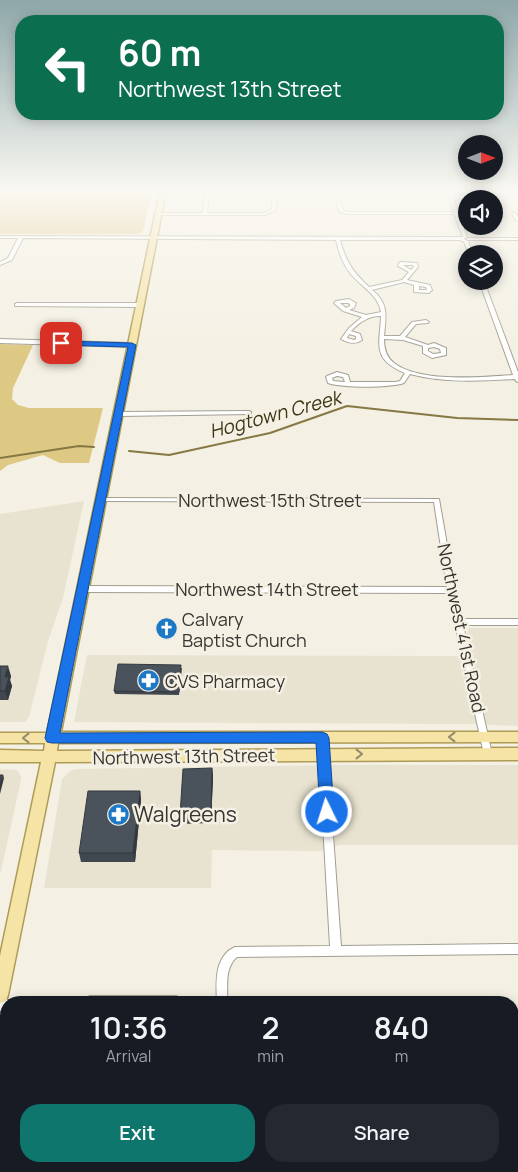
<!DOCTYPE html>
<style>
body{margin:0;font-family:Manrope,sans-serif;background:#242831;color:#f1f3f6;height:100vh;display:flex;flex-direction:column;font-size:19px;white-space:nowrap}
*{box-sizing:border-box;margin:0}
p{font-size:16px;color:#9ea1a6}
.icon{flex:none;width:28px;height:28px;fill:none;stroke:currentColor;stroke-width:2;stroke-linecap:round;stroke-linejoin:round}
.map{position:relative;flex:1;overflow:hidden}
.panel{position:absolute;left:0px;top:996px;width:519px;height:176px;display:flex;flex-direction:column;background:#171b24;border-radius:20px 20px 0 0;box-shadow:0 2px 12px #0003}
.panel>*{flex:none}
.banner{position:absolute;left:15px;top:15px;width:489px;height:105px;border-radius:20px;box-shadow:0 2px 12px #0003;background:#0b6e4f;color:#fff;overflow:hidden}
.needle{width:32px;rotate:90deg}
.tools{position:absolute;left:458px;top:135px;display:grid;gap:10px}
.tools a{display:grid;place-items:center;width:45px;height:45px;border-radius:50%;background:#171b24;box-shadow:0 2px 12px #0003;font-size:25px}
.pin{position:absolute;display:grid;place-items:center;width:42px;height:42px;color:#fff;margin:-21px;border-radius:10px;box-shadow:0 2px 8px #0006}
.me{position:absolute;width:55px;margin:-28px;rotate:356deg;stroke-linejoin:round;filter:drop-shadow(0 0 4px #0008)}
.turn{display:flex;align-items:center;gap:18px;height:105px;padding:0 20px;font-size:22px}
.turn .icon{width:65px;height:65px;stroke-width:2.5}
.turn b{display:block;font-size:35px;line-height:42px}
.eta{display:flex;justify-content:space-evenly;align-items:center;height:85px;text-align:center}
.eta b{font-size:30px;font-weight:600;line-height:35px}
.button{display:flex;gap:10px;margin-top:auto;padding:10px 20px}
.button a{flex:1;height:58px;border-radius:20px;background:#0f766e;color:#fff;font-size:20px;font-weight:600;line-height:58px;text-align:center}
.button a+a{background:#242831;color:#f1f3f6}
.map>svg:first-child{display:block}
.built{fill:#e8e3d0}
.green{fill:#ddc983}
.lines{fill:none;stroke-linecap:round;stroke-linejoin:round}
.stream{stroke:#857843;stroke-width:2}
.street-casing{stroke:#a29e92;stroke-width:2}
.primary-casing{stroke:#ae9b56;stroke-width:3}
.street{fill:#fff;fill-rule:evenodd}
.primary{fill:#f5e4a6;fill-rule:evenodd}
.wall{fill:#40474e}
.shaded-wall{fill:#343940}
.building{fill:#4a525b;stroke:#343940}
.oneway{stroke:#968c6b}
.route{fill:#1a73e8;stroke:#114b97}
.labels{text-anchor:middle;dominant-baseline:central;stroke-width:5;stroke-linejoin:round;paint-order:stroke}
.street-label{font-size:18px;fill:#363530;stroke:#f4f0e3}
.poi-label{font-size:18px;fill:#363530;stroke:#f4f0e3;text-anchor:start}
.water-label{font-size:19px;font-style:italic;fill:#3e3515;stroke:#f4f0e3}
.near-poi-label{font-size:21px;fill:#363530;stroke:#f4f0e3;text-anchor:start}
</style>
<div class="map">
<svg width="518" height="1172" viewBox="0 0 518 1172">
<rect width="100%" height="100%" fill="#f4f0e3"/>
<g class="built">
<polygon points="84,501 63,598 48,641 29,717 25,722 0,722 0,514"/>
<polygon points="469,628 518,628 518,726 474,724 74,722 87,655 459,656"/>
<polygon points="336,765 518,765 518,845 340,845 320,851 212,850 211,888 44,888 62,779 70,771 77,769"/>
<polygon points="0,769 17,770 21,776 21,780 0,875"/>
</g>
<g class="green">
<polygon points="0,191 152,191 143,232 138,234 0,234"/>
<polygon points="0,344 33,345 13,388 12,399 18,405 29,408 103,408 89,463 60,463 43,455 8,465 0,471"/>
</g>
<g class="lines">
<g class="stream">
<polyline points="129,451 169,455 270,433 347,406 457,418 518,420"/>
<polyline points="0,458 79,446 94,447"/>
</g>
<defs>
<g id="street">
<polygon points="205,191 209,191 207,213 264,213 272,209 272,191 276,191 276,210 265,215 158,215 156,214 158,213 203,213"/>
<path d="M340,191H518V193H451L467,237L464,239L468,241L473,254H469L464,242L460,240H340C346,262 353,272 369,287L402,280L409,272L398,266L399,263L401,262L417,263L418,267L407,280L430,285L432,290L429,293L414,292V285L404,282L372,290C389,303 386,316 384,336H400L412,322L426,320L429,322L428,323L416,324L405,337L428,345L434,343L446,348V355L432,358L423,353V346L403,340L384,339C384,348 386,357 394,363C420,383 482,377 513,375L479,281H484L518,372V382L516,381L515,379C480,381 444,383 410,374L404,383C388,388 344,388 328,383L326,377L327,376L337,372L348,375L350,382H395L400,381L405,373C371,359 380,344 381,316C368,316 360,322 351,331L360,334L362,340C355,345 348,343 341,339L349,328L362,317L343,311L334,303L336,301L349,299L356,303L354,308L349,310L366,315L381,312C378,294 361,287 350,273C342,263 339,252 336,240L23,238L12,260L0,265V262L8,258L18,238H0V236L463,237L454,214H348L339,212L335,195L337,192ZM344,192L447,193L454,212H348L343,210L339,195ZM403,265H413L414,267L411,270ZM419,286L426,287L427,290H419ZM340,303H348L350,304V306L346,308ZM349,334L356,336V339L354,340L347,338ZM434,347L440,349L441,353L433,354L428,351V348ZM337,376L343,377L345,382L333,381L332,378Z"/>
<polygon points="514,212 518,216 518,221 516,221 512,213"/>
<rect x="467" y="238" width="51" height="2"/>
<polygon points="17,303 140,303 143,305 140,307 15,306 15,304"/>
<polygon points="0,339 132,343 135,345 132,347 0,343"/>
<polygon points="249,411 251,412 251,414 119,416 116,414 119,412"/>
<polygon points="102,498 439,499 455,590 461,619 518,619 518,625 463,625 492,754 491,757 488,758 485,757 484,754 448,593 83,592 79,589 83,586 447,587 434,502 100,501 99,500"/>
<path d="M322,733L325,734L326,737L341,946L518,944V954L237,957C224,968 228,987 227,1002H217C216,984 214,956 235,947L330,946L318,737L319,734Z"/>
<polygon points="90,996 176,996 180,998 182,1002 85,1002 86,998"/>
<polygon points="0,999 6,999 10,1001 11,1002 6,1002 6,1010 0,1011"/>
<rect x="512" y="1079" width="6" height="12"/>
<rect x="0" y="1081" width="6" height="12"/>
<rect x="170" y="1166" width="12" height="6"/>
<polygon points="398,1166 410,1166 411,1172 399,1172"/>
</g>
<polygon id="primary" points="160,191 166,191 61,732 518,732 518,742 58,743 57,751 518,748 518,760 55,762 8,995 6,1001 0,1003 0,956 41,762 0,762 0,750 44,751 45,743 0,743 0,733 47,733"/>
</defs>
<use href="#street" class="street-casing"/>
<use href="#primary" class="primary-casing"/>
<use href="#street" class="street"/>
<use href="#primary" class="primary"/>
</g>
<g class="wall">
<polygon points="0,666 11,676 10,680 12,686 8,700 0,700"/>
<polygon points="182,668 179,695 115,694 114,691"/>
<polygon points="212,768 213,777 211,823 181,824 180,815"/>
<polygon points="140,791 141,800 135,862 81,862 79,853"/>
</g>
<g class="shaded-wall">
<polygon points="8,666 11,676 10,680 12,686 8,700 5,691 5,677"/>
<polygon points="212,768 213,777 211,823 211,815"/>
<polygon points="3,775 4,778 0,794 0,786"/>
<polygon points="140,791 141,800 135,862 133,853"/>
</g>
<g class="building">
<polygon points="118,664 181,665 179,692 114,691"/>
<polygon points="0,666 8,666 5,677 9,677 5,691 0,691"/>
<polygon points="212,768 211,815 180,815 183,769"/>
<polygon points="0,775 3,775 0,786"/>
<polygon points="88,791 140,791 133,853 79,853"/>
</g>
<defs><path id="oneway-chevron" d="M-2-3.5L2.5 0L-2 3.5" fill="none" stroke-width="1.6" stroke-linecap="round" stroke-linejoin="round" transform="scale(1.25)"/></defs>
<g class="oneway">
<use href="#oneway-chevron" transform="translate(452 737) rotate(180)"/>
<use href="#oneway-chevron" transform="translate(26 738) rotate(-180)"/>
<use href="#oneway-chevron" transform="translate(359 754)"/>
</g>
<linearGradient id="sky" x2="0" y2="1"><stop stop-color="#8ea7a9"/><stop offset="0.54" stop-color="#faf8f2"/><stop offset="1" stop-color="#faf8f2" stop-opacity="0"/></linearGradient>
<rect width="518" height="355" fill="url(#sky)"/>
<polygon class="route" points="61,341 132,343 136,345 60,733 322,732 327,734 329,738 334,812 332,816 327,818 322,816 320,812 316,743 52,743 47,742 45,738 128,347 58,345 58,342"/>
<defs>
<symbol id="church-disc" viewBox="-11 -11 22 22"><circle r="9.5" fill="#1d78c5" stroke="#f4f0e3"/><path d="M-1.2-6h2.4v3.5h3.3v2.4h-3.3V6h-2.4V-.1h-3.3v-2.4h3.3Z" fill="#fff"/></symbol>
<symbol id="pharmacy-disc" viewBox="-11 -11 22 22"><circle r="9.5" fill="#1d78c5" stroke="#f4f0e3"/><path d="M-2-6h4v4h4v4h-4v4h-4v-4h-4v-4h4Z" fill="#fff"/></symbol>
</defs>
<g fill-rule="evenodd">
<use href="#church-disc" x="154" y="616" width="25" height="25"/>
<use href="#pharmacy-disc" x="136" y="668" width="25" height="25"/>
<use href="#pharmacy-disc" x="106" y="802" width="25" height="25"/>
</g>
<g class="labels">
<g class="street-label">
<text x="270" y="500">Northwest 15th Street</text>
<text x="267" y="589">Northwest 14th Street</text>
<text transform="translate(462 628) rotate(78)">Northwest 41st Road</text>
<text transform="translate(184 756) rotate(-1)">Northwest 13th Street</text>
</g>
<g class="poi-label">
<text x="182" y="619">Calvary<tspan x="182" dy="21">Baptist Church</tspan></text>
<text x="165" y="681">CVS Pharmacy</text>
</g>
<g class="water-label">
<text transform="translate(275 414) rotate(-15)">Hogtown Creek</text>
</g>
<g class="near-poi-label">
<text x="134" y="814">Walgreens</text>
</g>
</g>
</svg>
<div class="tools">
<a><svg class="needle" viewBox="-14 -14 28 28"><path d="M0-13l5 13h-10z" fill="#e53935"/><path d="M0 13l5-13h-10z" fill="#9ea1a6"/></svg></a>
<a><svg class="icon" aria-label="sound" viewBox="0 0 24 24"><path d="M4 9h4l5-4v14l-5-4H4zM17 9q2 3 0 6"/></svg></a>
<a><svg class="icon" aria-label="layers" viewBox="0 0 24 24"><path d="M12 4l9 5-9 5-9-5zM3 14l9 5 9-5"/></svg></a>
</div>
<div class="pin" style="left:61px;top:343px;background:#d93025"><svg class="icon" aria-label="arrive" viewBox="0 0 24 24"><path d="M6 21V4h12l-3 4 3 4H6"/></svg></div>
<svg class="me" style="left:327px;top:812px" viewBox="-20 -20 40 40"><circle r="17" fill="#1a73e8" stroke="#fff" stroke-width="3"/><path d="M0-11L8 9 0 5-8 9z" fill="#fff"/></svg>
<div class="banner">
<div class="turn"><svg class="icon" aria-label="left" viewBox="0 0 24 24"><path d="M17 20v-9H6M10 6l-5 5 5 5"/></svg><div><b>60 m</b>Northwest 13th Street</div></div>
</div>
<section class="panel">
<div class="eta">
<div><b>10:36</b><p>Arrival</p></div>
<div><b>2</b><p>min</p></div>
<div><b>840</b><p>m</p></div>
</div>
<div class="button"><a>Exit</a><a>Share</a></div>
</section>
</div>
